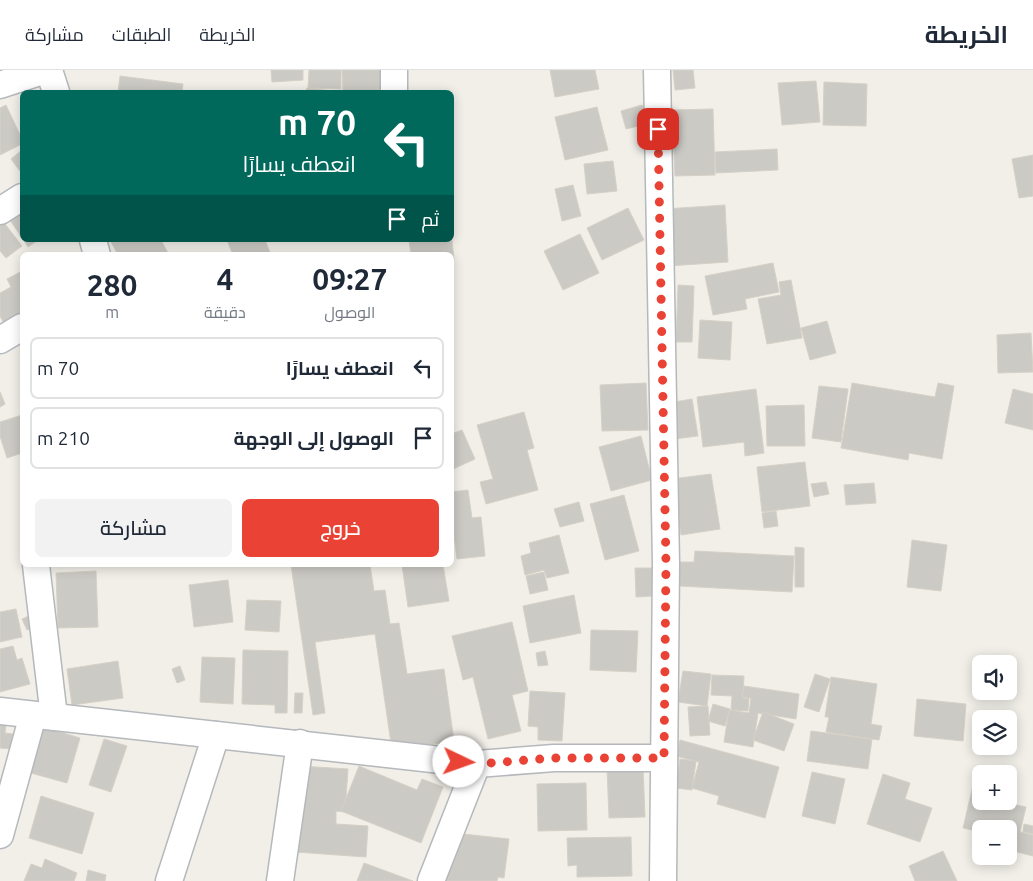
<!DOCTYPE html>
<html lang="ar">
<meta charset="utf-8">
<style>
body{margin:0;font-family:Ubuntu,Cairo,sans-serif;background:#f2f2f3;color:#1f2937;direction:rtl;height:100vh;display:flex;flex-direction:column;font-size:19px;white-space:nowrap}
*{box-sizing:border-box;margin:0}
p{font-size:16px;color:#747a83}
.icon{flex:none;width:28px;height:28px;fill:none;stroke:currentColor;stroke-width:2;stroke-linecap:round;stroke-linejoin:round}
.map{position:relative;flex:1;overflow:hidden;direction:ltr}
.drawer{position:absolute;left:20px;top:182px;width:434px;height:315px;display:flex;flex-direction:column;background:#fff;border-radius:8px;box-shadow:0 2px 12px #0003;direction:rtl}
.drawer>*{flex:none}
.guide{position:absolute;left:20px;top:20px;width:434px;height:152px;border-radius:8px;box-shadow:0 2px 12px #0003;direction:rtl;background:#00695c;color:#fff;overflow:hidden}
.fabs{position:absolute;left:972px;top:585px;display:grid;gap:10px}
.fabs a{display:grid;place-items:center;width:45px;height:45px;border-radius:8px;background:#fff;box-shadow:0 2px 12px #0003;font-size:25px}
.pin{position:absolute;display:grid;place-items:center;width:42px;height:42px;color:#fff;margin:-21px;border-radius:10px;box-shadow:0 2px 8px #0006}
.me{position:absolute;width:55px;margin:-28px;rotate:93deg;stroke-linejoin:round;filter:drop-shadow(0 0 4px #0008)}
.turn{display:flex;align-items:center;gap:18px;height:105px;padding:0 15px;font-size:22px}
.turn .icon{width:65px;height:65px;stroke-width:2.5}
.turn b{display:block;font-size:35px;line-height:42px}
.then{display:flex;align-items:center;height:48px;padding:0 15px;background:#0003;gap:10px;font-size:19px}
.eta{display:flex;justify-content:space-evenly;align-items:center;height:85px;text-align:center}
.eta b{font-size:30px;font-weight:600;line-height:35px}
.cta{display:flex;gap:10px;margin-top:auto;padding:10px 15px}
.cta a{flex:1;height:58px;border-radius:8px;background:#ea4335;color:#fff;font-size:20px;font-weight:600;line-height:58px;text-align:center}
.cta a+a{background:#f2f2f3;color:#1f2937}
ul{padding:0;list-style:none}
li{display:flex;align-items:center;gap:15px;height:62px;margin:0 10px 8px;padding:0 5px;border:2px solid #e0e1e3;border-radius:8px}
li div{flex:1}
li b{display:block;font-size:19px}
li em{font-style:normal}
header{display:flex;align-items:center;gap:30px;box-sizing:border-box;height:70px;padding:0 25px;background:#fff;border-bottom:1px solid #e0e1e3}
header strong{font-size:24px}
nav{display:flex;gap:28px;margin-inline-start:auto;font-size:18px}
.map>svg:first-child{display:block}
.building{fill:#cccac5;stroke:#d6d1c6}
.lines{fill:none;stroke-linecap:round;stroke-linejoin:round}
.minor-casing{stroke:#b5b8bc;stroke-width:29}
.minor{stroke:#fff;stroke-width:26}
.route{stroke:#ea4335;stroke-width:9;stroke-dasharray:0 16.2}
</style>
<header>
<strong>الخريطة</strong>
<nav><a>الخريطة</a><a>الطبقات</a><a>مشاركة</a></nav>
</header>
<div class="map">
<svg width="1033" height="811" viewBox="0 0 1033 811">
<rect width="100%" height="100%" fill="#f1efe8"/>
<g class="building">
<polygon points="271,0 303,0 303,10 272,12"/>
<polygon points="309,0 341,0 341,19 308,18"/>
<polygon points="342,0 386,0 386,22 343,22"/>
<polygon points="550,0 595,0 599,19 555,27"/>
<polygon points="673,0 693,0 695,18 675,20"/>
<polygon points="120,6 183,14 182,22 118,22"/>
<polygon points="816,11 820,52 782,55 778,13"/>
<polygon points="824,12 867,14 866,56 823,55"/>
<polygon points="307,18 341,22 306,22"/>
<polygon points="6,35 22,69 22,74 0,85 0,38"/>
<polygon points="642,35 647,54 626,59 621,41"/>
<polygon points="597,37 608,80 565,90 555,47"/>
<polygon points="713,39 715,105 675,106 672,40"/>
<polygon points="777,79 778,100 716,103 715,82"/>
<polygon points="22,80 22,104 11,89"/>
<polygon points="1033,85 1033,126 1019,128 1012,89"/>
<polygon points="613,91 617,121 587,124 584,94"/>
<polygon points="573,115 581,146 562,151 555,119"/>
<polygon points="725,135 728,192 668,196 665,139"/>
<polygon points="628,138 644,170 602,190 587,158"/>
<polygon points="22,141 22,168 10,150"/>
<polygon points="2,150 22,176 6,188 0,181 0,152"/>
<polygon points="451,160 454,190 451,190 451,185 411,185 409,170 451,170"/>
<polygon points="580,164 599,203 563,220 544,181"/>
<polygon points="24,170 38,170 28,177"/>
<polygon points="110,170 161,170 169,185 118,185"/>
<polygon points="227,170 265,170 271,185 233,185"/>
<polygon points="773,193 779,222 745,229 747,239 713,245 705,206"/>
<polygon points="22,201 22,253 8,261 0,246 0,223 11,217 7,209"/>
<polygon points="791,210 802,268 767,274 758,229 781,225 779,212"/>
<polygon points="678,215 694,216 692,272 676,272"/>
<polygon points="700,250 732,252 730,290 698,288"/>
<polygon points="827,251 836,283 810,290 801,258"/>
<polygon points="1031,263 1033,302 998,303 997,265"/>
<polygon points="646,313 648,360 602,361 600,315"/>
<polygon points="852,313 935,327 938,313 954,316 942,389 909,383 908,390 841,378"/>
<polygon points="819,316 848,319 841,372 812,368"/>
<polygon points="756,319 764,383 745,386 744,372 703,377 697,327"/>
<polygon points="1013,319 1033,324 1033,360 1005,353"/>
<polygon points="0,322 5,334 0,337"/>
<polygon points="692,329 698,366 674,369 668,333"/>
<polygon points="804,335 805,376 767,376 766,336"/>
<polygon points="524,342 534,378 527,380 538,420 486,434 480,412 493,409 477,355"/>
<polygon points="22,345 22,383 7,388 0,366 0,352"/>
<polygon points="462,360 475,389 451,400 451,364"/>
<polygon points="641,366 652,410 611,421 599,377"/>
<polygon points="805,392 810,436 762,442 757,397"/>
<polygon points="711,404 720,459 681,465 672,409"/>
<polygon points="826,412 829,424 814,427 811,414"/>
<polygon points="874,413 876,433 846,435 844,415"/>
<polygon points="468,420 472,448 481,447 485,486 457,489 451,441 451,422"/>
<polygon points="624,425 639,481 605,490 590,434"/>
<polygon points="579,432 584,451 560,457 554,439"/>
<polygon points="776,441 778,456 764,458 762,443"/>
<polygon points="559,465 569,503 547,508 544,500 525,505 521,486 531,483 529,473"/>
<polygon points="912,470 947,475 941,521 907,517"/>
<polygon points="795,477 804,478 804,517 795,517"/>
<polygon points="695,481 794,486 792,522 679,516 680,492 694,492"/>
<polygon points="291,495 370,495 374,521 385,520 390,554 399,553 407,604 444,599 454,671 392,680 375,564 315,572 325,643 313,645"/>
<polygon points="402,495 443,495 449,531 408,537"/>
<polygon points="635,498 653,498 654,526 636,527"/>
<polygon points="96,501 98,557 58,558 56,503"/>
<polygon points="544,502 548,520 530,524 526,506"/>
<polygon points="228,510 233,552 194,557 189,515"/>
<polygon points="574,525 581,563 530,573 523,536"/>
<polygon points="247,530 281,531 279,562 245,560"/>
<polygon points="16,539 22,567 0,572 0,542"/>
<polygon points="31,545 35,557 27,560 22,549"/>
<polygon points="512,552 528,621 512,625 521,661 488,669 473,607 463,610 452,566"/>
<polygon points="591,560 638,561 636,602 590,600"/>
<polygon points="13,576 17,590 22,588 30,614 0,622 0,579"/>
<polygon points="243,580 288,581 287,643 275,643 275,635 242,634"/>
<polygon points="545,581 548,595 538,596 536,583"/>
<polygon points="202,587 235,588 233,634 200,632"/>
<polygon points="118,591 123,628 72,635 67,599"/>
<polygon points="180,596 185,610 177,613 172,599"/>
<polygon points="683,601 711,604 707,636 678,632"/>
<polygon points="815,604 830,609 819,642 804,637"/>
<polygon points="712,605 744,606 743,628 749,628 748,641 731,640 732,626 711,625"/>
<polygon points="831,607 877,614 871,654 882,656 879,670 826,662 829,647 825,647"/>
<polygon points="744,616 799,624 796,649 758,643 753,677 724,672 729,640 749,643 751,628 742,627"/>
<polygon points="530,621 565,623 562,671 538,670 538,657 528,656"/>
<polygon points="295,623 303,623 302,643 294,643"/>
<polygon points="917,629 966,634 963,671 914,666"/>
<polygon points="713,634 730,639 725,656 708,651"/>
<polygon points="708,636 710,665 690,666 688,637"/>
<polygon points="763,642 794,654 784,681 753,670"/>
<polygon points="0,653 6,654 5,663 13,664 11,679 0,678"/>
<polygon points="40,656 80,668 67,713 20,700"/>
<polygon points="811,661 872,669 868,699 807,691"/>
<polygon points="104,669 127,676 111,722 89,715"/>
<polygon points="680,670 779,697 765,748 717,734 719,726 692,718 699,692 676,686"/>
<polygon points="680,689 696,691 692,720 676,718"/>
<polygon points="300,696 348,699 345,742 336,741 336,754 368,756 366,787 295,782"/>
<polygon points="359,696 417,720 422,709 443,717 421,773 341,741"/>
<polygon points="643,697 645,747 609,748 607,698"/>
<polygon points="812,702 845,709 835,754 802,746"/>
<polygon points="976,703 981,705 981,731 1000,731 1026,737 1020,762 1033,765 1033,786 1009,780 1009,759 981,759 981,762 963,758"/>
<polygon points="883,704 910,713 905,729 932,738 920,772 867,754"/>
<polygon points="586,713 587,760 538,761 537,714"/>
<polygon points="41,726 94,743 82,784 29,768"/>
<polygon points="1024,754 1033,756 1033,764 1023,762"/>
<polygon points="454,763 509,769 504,808 498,807 497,811 444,811 445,802 449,802"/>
<polygon points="631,767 632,806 577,807 577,795 568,796 567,768"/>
<polygon points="943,781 957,811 915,811 909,796"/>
<polygon points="45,789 77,803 74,811 24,811 31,794 42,798"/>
<polygon points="364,793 413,811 357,811"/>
<polygon points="88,800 106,805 105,811 86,811"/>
</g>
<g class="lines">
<defs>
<g id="minor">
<polyline points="49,0 56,22"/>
<polyline points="657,0 666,494 663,811"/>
<polyline points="0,15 46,0"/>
<polyline points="394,22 394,0"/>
<polyline points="0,141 22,127"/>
<polyline points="93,170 97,185"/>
<polyline points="0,270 22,257"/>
<polyline points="36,495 54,647"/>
<polyline points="0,641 477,694 554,688 664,688"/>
<polyline points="0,765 33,645"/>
<polyline points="169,811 216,665"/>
<polyline points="280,811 300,673"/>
<polyline points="431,811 477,694"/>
</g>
</defs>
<use href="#minor" class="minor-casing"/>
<use href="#minor" class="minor"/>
</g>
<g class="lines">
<polyline class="route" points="459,692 477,694 554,688 664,688 666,494 658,59"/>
</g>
</svg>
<div class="fabs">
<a><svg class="icon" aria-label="sound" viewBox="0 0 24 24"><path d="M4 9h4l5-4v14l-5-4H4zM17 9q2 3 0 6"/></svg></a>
<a><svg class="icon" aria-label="layers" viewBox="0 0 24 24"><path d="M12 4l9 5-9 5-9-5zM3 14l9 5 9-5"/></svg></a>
<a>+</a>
<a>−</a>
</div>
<div class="pin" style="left:658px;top:59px;background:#d93025"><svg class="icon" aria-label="arrive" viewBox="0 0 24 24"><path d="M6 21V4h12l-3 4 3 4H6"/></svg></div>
<svg class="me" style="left:459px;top:692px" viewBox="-20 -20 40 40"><circle r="19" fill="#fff"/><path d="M0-13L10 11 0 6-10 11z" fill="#ea4335"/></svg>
<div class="guide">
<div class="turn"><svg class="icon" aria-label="left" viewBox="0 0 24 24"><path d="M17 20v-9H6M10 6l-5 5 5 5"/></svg><div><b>70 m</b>انعطف يسارًا</div></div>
<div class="then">ثم<svg class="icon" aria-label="arrive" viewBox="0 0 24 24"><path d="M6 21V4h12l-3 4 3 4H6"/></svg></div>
</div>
<section class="drawer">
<div class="eta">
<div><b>09:27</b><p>الوصول</p></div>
<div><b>4</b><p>دقيقة</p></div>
<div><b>280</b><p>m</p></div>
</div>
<ul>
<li><svg class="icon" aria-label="left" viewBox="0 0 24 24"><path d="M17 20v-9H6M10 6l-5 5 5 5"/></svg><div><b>انعطف يسارًا</b></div><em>70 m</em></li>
<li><svg class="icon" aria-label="arrive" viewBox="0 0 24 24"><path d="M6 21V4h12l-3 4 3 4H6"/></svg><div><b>الوصول إلى الوجهة</b></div><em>210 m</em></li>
</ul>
<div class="cta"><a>خروج</a><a>مشاركة</a></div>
</section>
</div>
